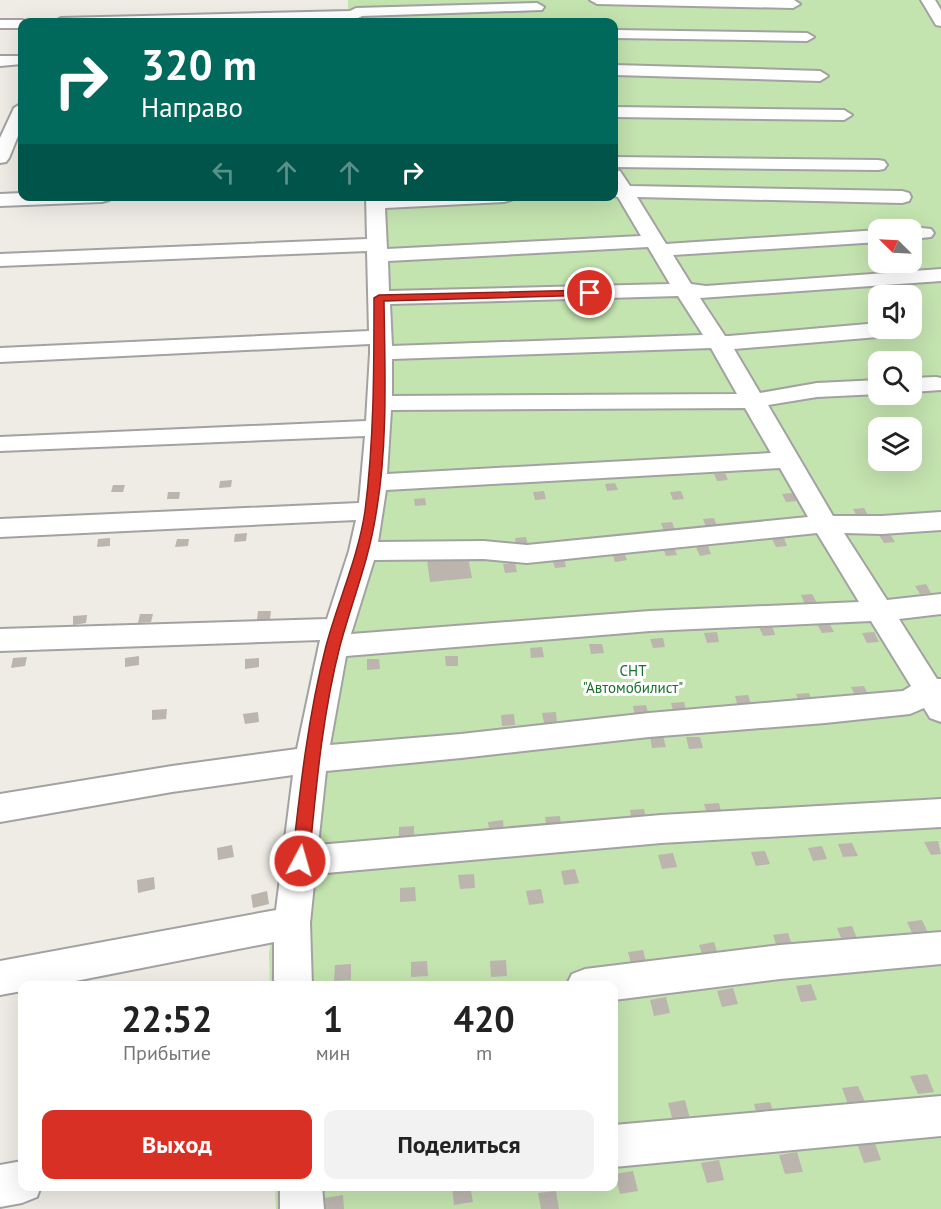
<!DOCTYPE html>
<html lang="ru">
<meta charset="utf-8">
<style>
body{margin:0;font-family:"PT Sans",sans-serif;background:#f2f2f2;color:#222;height:100vh;display:flex;flex-direction:column;font-size:22px;white-space:nowrap}
*{box-sizing:border-box;margin:0}
p{font-size:20px;color:#767676}
.icon{flex:none;width:33px;height:33px;fill:none;stroke:currentColor;stroke-width:2;stroke-linecap:round;stroke-linejoin:round}
.map{position:relative;flex:1;overflow:hidden}
.panel{position:absolute;left:18px;top:981px;width:600px;height:210px;display:flex;flex-direction:column;background:#fff;border-radius:12px;box-shadow:0 6px 24px #0002}
.panel>*{flex:none}
.guide{position:absolute;left:18px;top:18px;width:600px;height:183px;border-radius:12px;box-shadow:0 6px 24px #0002;background:#00695c;color:#fff;overflow:hidden}
.needle{width:39px;rotate:294deg}
.tools{position:absolute;left:868px;top:219px;display:grid;gap:12px}
.tools a{display:grid;place-items:center;width:54px;height:54px;border-radius:12px;background:#fff;box-shadow:0 6px 24px #0002;font-size:30px}
.pin{position:absolute;display:grid;place-items:center;width:51px;height:51px;color:#fff;margin:-26px;border:3px solid #fff;border-radius:50%;box-shadow:0 2px 6px #0007}
.me{position:absolute;width:66px;margin:-33px;rotate:6deg;stroke-linejoin:round;filter:drop-shadow(0 0 4px #0008)}
.turn{display:flex;align-items:center;gap:21px;height:126px;padding:0 24px;font-size:27px}
.turn .icon{width:78px;height:78px;stroke-width:2.5}
.turn b{display:block;font-size:42px;line-height:51px}
.lanes{display:flex;align-items:center;height:57px;padding:0 24px;background:#0003;justify-content:center;gap:30px;direction:ltr}
.lanes .off{opacity:.35}
.eta{display:flex;justify-content:space-evenly;align-items:center;height:102px;text-align:center}
.eta b{font-size:36px;font-weight:700;line-height:42px}
.cta{display:flex;gap:12px;margin-top:auto;padding:12px 24px}
.cta a{flex:1;height:69px;border-radius:12px;background:#d93025;color:#fff;font-size:24px;font-weight:700;line-height:69px;text-align:center}
.cta a+a{background:#f2f2f2;color:#222}
.map>svg:first-child{display:block}
.grass{fill:#c3e3af;fill-rule:evenodd}
.building{fill:#bbb5ae}
.lines{fill:none;stroke-linecap:round;stroke-linejoin:round}
.minor-casing{stroke:#a2a2a2;stroke-width:4}
.minor{fill:#fff;fill-rule:evenodd}
.route{fill:#d93025;stroke:#8d1f18;stroke-width:1.5}
.labels{text-anchor:middle;dominant-baseline:central;stroke-width:6;stroke-linejoin:round;paint-order:stroke}
.park-label{font-size:15px;fill:#167228;stroke:#fff}
</style>
<div class="map">
<svg width="941" height="1209" viewBox="0 0 941 1209">
<rect width="100%" height="100%" fill="#eeece5"/>
<path class="grass" d="M348,0H941V1209H276L275,1187L614,1186V986H270L269,953L294,770L355,536L370,436V197L614,196V22H348ZM879,230H912V262H879ZM879,296H912V328H879ZM879,362H912V394H879ZM879,428H912V460H879Z"/>
<g class="building">
<polygon points="725,473 728,480 717,481 714,474"/>
<polygon points="232,480 231,487 219,488 220,481"/>
<polygon points="615,483 618,490 607,491 605,484"/>
<polygon points="113,485 125,485 123,492 111,492"/>
<polygon points="544,491 546,499 535,500 533,492"/>
<polygon points="681,491 684,499 673,500 670,492"/>
<polygon points="168,492 180,492 179,499 167,499"/>
<polygon points="793,493 797,501 786,502 782,494"/>
<polygon points="425,498 426,505 415,506 414,499"/>
<polygon points="864,508 868,515 857,516 853,509"/>
<polygon points="714,518 717,526 706,527 703,519"/>
<polygon points="672,522 675,530 664,531 661,523"/>
<polygon points="247,533 246,541 234,542 235,534"/>
<polygon points="890,534 895,542 884,543 879,535"/>
<polygon points="526,537 528,545 516,546 515,538"/>
<polygon points="110,538 110,546 97,547 98,539"/>
<polygon points="784,538 787,546 776,547 772,539"/>
<polygon points="177,539 189,539 188,546 175,547"/>
<polygon points="708,546 711,554 700,556 696,547"/>
<polygon points="674,547 677,555 666,556 663,548"/>
<polygon points="624,552 627,560 615,562 612,553"/>
<polygon points="468,557 472,578 430,582 427,560"/>
<polygon points="564,558 566,567 555,568 552,559"/>
<polygon points="515,563 517,572 505,573 503,564"/>
<polygon points="926,584 931,593 920,594 915,586"/>
<polygon points="812,594 817,603 805,604 801,595"/>
<polygon points="258,611 271,611 270,619 257,620"/>
<polygon points="140,614 153,614 151,622 138,623"/>
<polygon points="87,615 86,623 73,625 73,616"/>
<polygon points="829,623 834,632 822,633 817,624"/>
<polygon points="772,626 775,635 763,636 759,627"/>
<polygon points="717,632 719,642 707,643 704,633"/>
<polygon points="874,632 879,642 867,643 862,633"/>
<polygon points="663,638 665,647 653,648 650,639"/>
<polygon points="589,644 602,644 604,653 591,654"/>
<polygon points="542,647 544,657 531,658 530,648"/>
<polygon points="139,656 139,665 125,667 125,658"/>
<polygon points="445,656 458,656 458,666 446,666"/>
<polygon points="27,657 25,666 11,668 13,658"/>
<polygon points="259,658 259,667 245,669 245,659"/>
<polygon points="367,659 379,659 380,669 367,670"/>
<polygon points="864,686 869,697 856,697 851,687"/>
<polygon points="809,693 813,703 800,704 796,694"/>
<polygon points="748,695 752,706 738,707 735,696"/>
<polygon points="684,702 687,713 674,713 671,703"/>
<polygon points="646,705 649,716 635,716 633,706"/>
<polygon points="167,709 166,719 152,720 152,710"/>
<polygon points="258,712 259,722 245,724 243,714"/>
<polygon points="556,712 557,723 544,723 542,713"/>
<polygon points="514,714 515,725 502,726 501,715"/>
<polygon points="650,736 663,736 666,747 652,748"/>
<polygon points="686,737 700,737 703,748 689,749"/>
<polygon points="719,803 722,816 708,817 704,804"/>
<polygon points="644,809 647,822 632,823 630,810"/>
<polygon points="560,816 561,828 547,829 545,817"/>
<polygon points="503,820 504,833 490,834 488,822"/>
<polygon points="414,826 414,839 399,840 399,827"/>
<polygon points="938,841 941,854 931,855 924,842"/>
<polygon points="852,843 858,856 843,857 838,844"/>
<polygon points="232,845 234,857 218,860 217,848"/>
<polygon points="822,846 827,859 813,861 808,848"/>
<polygon points="765,851 770,864 756,866 751,852"/>
<polygon points="673,853 677,867 662,869 658,855"/>
<polygon points="575,869 579,883 564,885 561,871"/>
<polygon points="474,874 475,888 460,889 458,875"/>
<polygon points="154,877 155,889 138,893 137,880"/>
<polygon points="415,887 416,901 400,902 400,888"/>
<polygon points="541,889 544,903 529,905 526,891"/>
<polygon points="267,891 269,904 253,908 251,895"/>
<polygon points="922,920 929,935 914,937 907,922"/>
<polygon points="852,926 858,941 843,943 837,928"/>
<polygon points="788,933 793,948 778,950 773,935"/>
<polygon points="714,942 719,958 704,960 699,945"/>
<polygon points="643,950 647,965 632,967 628,952"/>
<polygon points="506,960 507,976 491,977 490,961"/>
<polygon points="427,961 428,976 411,977 411,962"/>
<polygon points="351,964 351,980 334,981 335,965"/>
<polygon points="811,984 817,1000 801,1002 796,986"/>
<polygon points="733,988 738,1004 722,1007 717,991"/>
<polygon points="666,997 670,1013 654,1016 650,1000"/>
<polygon points="927,1074 934,1092 918,1094 910,1076"/>
<polygon points="858,1086 866,1104 849,1107 842,1088"/>
<polygon points="685,1100 690,1119 673,1121 668,1103"/>
<polygon points="770,1102 776,1120 759,1123 754,1104"/>
<polygon points="874,1141 881,1160 864,1163 857,1143"/>
<polygon points="797,1152 803,1172 785,1174 779,1155"/>
<polygon points="719,1160 724,1180 707,1183 701,1163"/>
<polygon points="633,1171 638,1191 620,1194 615,1174"/>
<polygon points="452,1186 470,1186 473,1202 454,1205"/>
<polygon points="556,1191 559,1209 541,1209 538,1193"/>
<polygon points="343,1195 344,1209 326,1209 325,1198"/>
</g>
<g class="lines">
<defs>
<g id="minor">
<polygon points="590,0 794,0 800,4 793,8 597,4"/>
<polygon points="921,0 935,0 941,10 941,26 936,25"/>
<polygon points="537,3 544,7 542,10 362,16 356,19 222,22 54,22 61,18 350,11 356,8"/>
<polygon points="0,20 22,20 28,22 22,22 22,28 0,28"/>
<polygon points="614,30 807,33 814,37 807,41 614,38"/>
<polygon points="0,56 22,56 22,64 0,66"/>
<polygon points="614,65 820,71 828,76 820,81 614,75"/>
<polygon points="22,103 22,126 9,158 6,162 0,163 0,138 14,108"/>
<polygon points="614,107 844,110 852,115 844,120 614,117"/>
<polygon points="614,157 878,160 884,161 887,165 884,169 878,170 614,167"/>
<path d="M614,170L620,171L630,186L902,191L909,193L911,197L909,201L902,203L637,197L666,244L879,230V242L673,255L691,284L706,286L941,269V281L700,298L725,336H729L879,323V328H913L910,333L902,335L734,349L760,393L817,383L879,380V394L817,397L768,405L833,516H882L941,512V530L882,534L844,533L887,600L941,594V614L899,619L937,679H941V722L930,718L924,708L910,714L825,723L649,737L461,758L326,771L318,845L661,815L941,799V827L661,843L315,874L310,923L312,986H274V942L50,986H22V991L0,995V961L276,910L293,775L172,792L0,822V794L172,766L297,749L320,640L0,651V629L327,619L349,551L356,520L0,537V519L359,503L365,436L0,451V437L366,421L370,353V344L0,362V348L369,331L367,251L0,266V254L367,239L366,196H513L511,200L504,202L385,208L387,249L641,236L618,197L614,196ZM648,247L670,284L389,291L388,261ZM678,296L703,335L392,346L390,304ZM711,348L737,394L392,396V359ZM745,408L771,453L387,474L391,410ZM780,468L808,517L527,545L484,541L378,542L386,490ZM817,533L859,602L650,611L351,634L374,560L484,559L527,563ZM871,621L911,686L903,691L649,713L461,734L330,745L346,656L650,631Z"/>
<polygon points="22,193 22,196 111,196 109,200 102,202 0,206 0,194"/>
<polygon points="912,227 931,229 934,233 931,237 912,239 912,230 905,230"/>
<polygon points="936,377 941,378 941,390 912,392 912,378"/>
<polygon points="941,932 941,964 780,979 614,1000 614,986 566,986 572,974 585,969 780,945"/>
<polygon points="941,1096 941,1136 614,1167 614,1125"/>
<polygon points="22,1161 22,1186 41,1186 37,1197 22,1203 0,1207 0,1165"/>
<polygon points="280,1186 322,1186 324,1209 280,1209"/>
</g>
</defs>
<use href="#minor" class="minor-casing"/>
<use href="#minor" class="minor"/>
</g>
<path class="route" d="M590,290L595,293L594,295L384,301C385,371 388,446 376,514C369,560 352,601 340,646C322,716 316,789 309,861L306,866L300,868L294,866L292,861C300,789 308,716 326,646C338,601 358,558 365,511C374,441 374,369 374,298L379,295Z"/>
<g class="labels">
<g class="park-label">
<text x="633" y="670">СНТ<tspan x="633" dy="17">"Автомобилист"</tspan></text>
</g>
</g>
</svg>
<div class="tools">
<a><svg class="needle" viewBox="-14 -14 28 28"><path d="M0-13l5 13h-10z" fill="#e53935"/><path d="M0 13l5-13h-10z" fill="#767676"/></svg></a>
<a><svg class="icon" aria-label="sound" viewBox="0 0 24 24"><path d="M4 9h4l5-4v14l-5-4H4zM17 9q2 3 0 6"/></svg></a>
<a><svg class="icon" aria-label="search" viewBox="0 0 24 24"><circle cx="10" cy="10" r="6"/><path d="M15 15l6 6"/></svg></a>
<a><svg class="icon" aria-label="layers" viewBox="0 0 24 24"><path d="M12 4l9 5-9 5-9-5zM3 14l9 5 9-5"/></svg></a>
</div>
<div class="pin" style="left:590px;top:293px;background:#d93025"><svg class="icon" aria-label="arrive" viewBox="0 0 24 24"><path d="M6 21V4h12l-3 4 3 4H6"/></svg></div>
<svg class="me" style="left:300px;top:861px" viewBox="-20 -20 40 40"><circle r="17" fill="#d93025" stroke="#fff" stroke-width="3"/><path d="M0-11L8 9 0 5-8 9z" fill="#fff"/></svg>
<div class="guide">
<div class="turn"><svg class="icon" aria-label="right" viewBox="0 0 24 24"><path d="M7 20v-9h11M14 6l5 5-5 5"/></svg><div><b>320 m</b>Направо</div></div>
<div class="lanes"><svg class="icon off" aria-label="left" viewBox="0 0 24 24"><path d="M17 20v-9H6M10 6l-5 5 5 5"/></svg><svg class="icon off" aria-label="ahead" viewBox="0 0 24 24"><path d="M12 20V5M6 11l6-6 6 6"/></svg><svg class="icon off" aria-label="ahead" viewBox="0 0 24 24"><path d="M12 20V5M6 11l6-6 6 6"/></svg><svg class="icon" aria-label="right" viewBox="0 0 24 24"><path d="M7 20v-9h11M14 6l5 5-5 5"/></svg></div>
</div>
<section class="panel">
<div class="eta">
<div><b>22:52</b><p>Прибытие</p></div>
<div><b>1</b><p>мин</p></div>
<div><b>420</b><p>m</p></div>
</div>
<div class="cta"><a>Выход</a><a>Поделиться</a></div>
</section>
</div>
